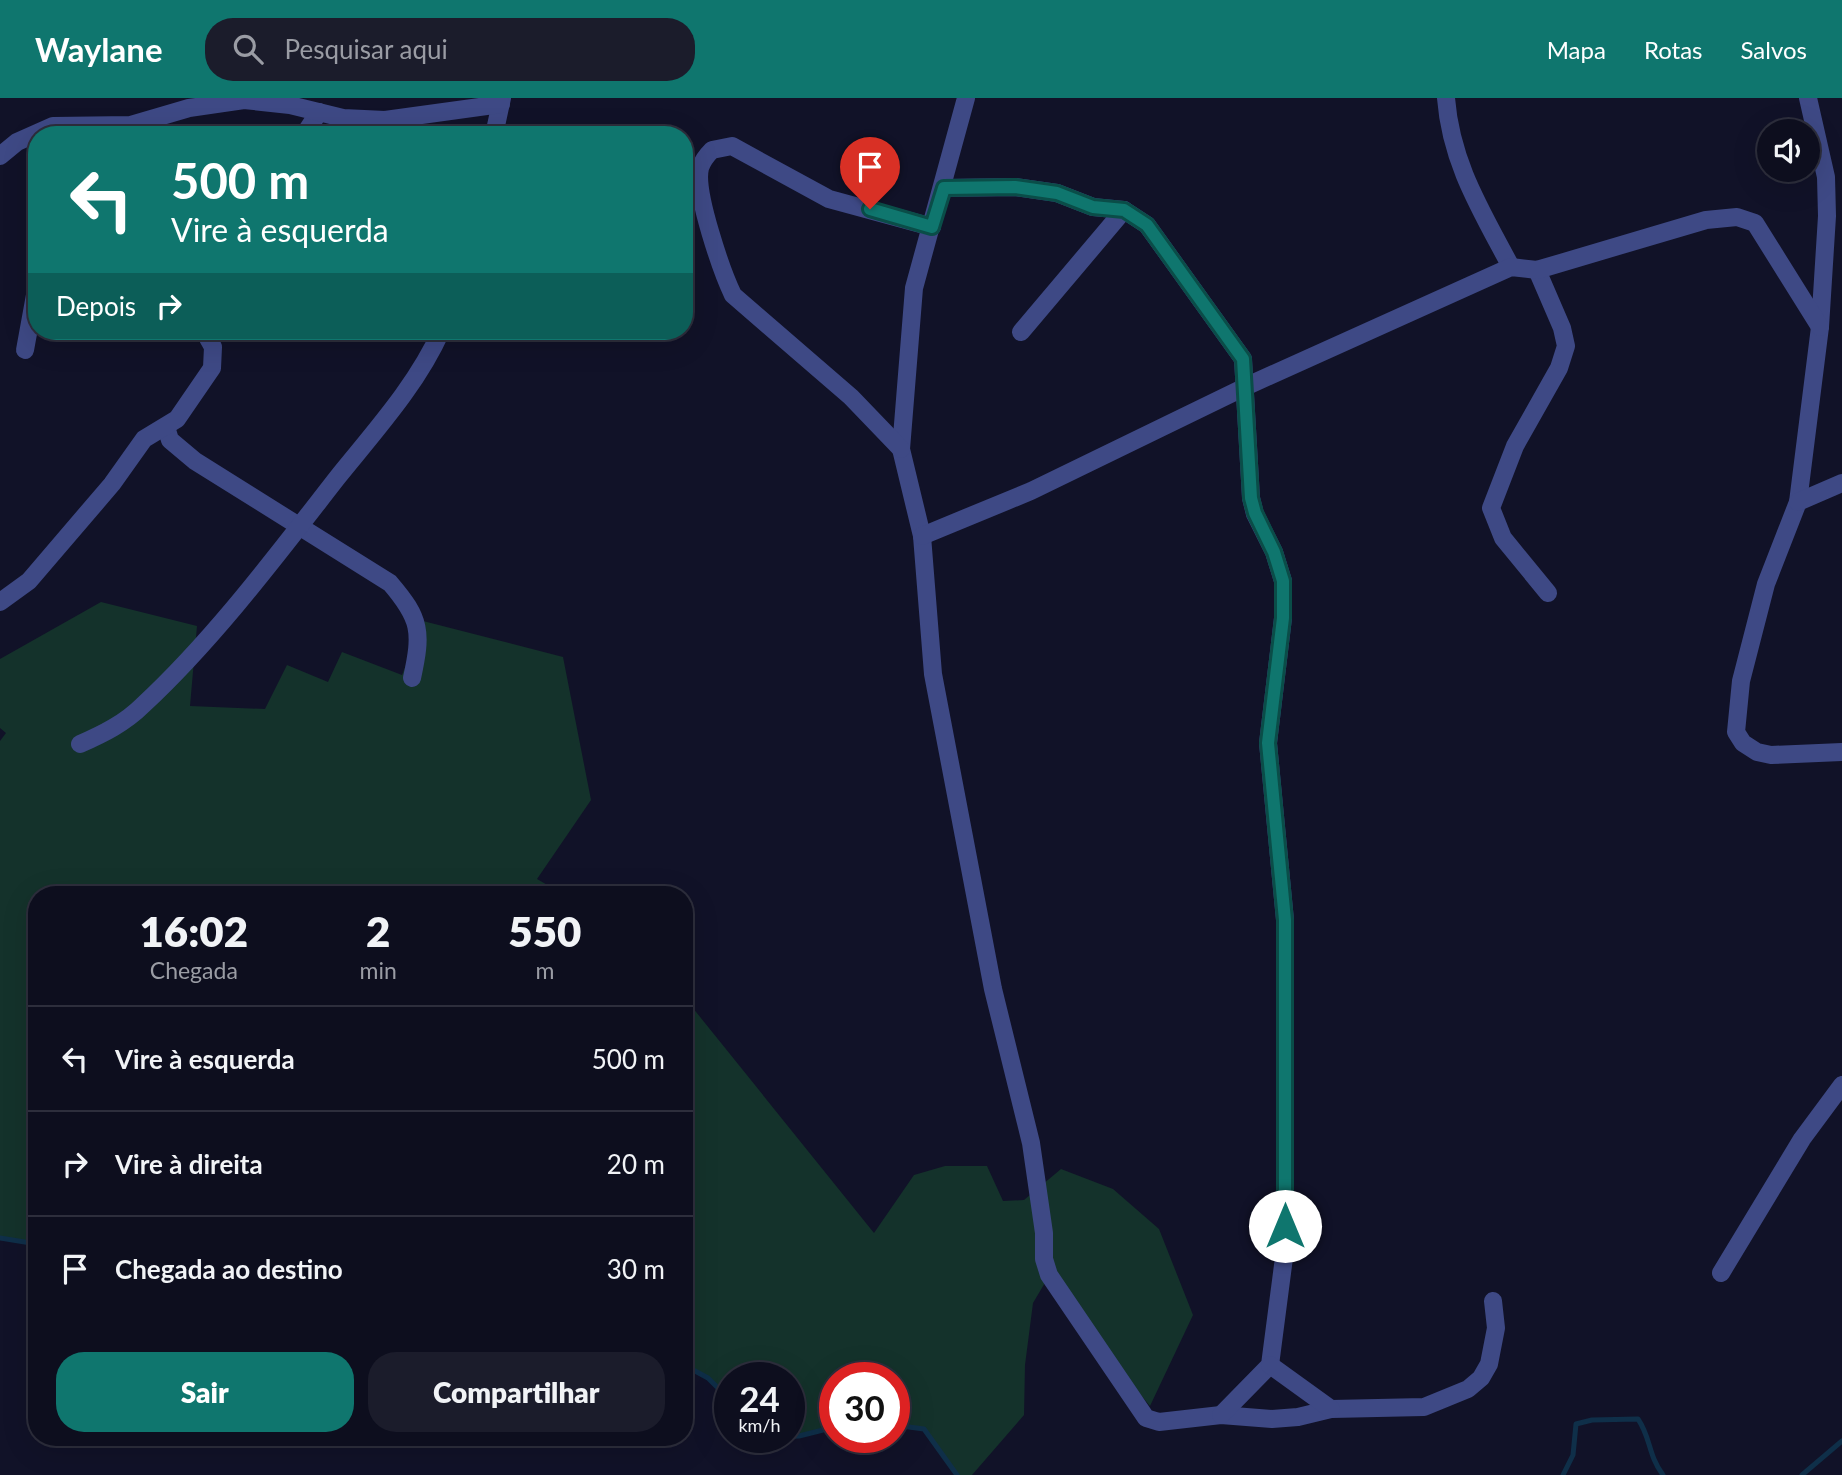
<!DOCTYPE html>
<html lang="pt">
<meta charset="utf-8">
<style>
body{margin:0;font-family:Lato,sans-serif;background:#1b1c2b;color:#f1f3f6;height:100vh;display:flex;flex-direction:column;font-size:26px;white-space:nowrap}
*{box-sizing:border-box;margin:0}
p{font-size:23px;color:#9a9ca4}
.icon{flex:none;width:38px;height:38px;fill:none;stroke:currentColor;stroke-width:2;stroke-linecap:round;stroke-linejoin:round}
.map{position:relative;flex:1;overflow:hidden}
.details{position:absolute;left:28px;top:788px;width:665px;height:560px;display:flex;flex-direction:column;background:#0d0e1e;border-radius:28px;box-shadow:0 7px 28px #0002,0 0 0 2px #2d2e3c}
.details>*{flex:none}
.guide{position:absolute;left:28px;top:28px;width:665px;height:214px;border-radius:28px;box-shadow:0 7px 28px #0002,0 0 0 2px #2d2e3c;background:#0f766e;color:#fff;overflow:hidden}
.fabs{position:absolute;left:1757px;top:21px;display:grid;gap:14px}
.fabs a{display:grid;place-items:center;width:63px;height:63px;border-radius:50%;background:#0d0e1e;box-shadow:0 7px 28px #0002,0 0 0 2px #2d2e3c;font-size:35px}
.speed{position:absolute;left:714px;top:1264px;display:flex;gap:14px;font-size:35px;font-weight:700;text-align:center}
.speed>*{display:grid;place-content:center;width:91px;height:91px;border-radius:50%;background:#0d0e1e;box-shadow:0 7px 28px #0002,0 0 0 2px #2d2e3c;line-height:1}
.speed small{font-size:18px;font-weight:400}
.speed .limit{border:10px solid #d22;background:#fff;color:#111}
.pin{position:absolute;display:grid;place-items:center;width:60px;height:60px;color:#fff;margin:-72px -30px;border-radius:50% 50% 50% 0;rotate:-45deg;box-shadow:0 0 7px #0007}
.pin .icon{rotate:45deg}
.me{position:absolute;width:77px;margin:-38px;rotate:0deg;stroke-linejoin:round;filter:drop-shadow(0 0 5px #0008)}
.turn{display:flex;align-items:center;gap:24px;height:147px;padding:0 28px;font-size:32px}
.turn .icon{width:91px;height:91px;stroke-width:2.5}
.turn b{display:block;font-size:49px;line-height:60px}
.then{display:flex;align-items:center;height:66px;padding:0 28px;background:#0003;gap:14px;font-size:26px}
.eta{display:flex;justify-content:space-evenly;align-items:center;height:119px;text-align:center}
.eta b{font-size:42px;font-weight:800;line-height:49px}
.cta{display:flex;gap:14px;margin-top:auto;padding:14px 28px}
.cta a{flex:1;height:80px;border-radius:28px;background:#0f766e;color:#fff;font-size:28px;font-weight:800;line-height:80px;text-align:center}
.cta a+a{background:#1b1c2b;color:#f1f3f6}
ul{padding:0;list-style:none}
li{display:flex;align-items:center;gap:21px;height:105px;padding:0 28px;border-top:2px solid #2d2e3c}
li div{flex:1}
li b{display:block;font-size:26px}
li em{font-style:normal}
header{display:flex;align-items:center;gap:42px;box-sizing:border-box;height:98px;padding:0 35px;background:#0f766e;color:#fff}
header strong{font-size:33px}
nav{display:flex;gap:38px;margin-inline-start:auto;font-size:24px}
.search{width:490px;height:63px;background:#1b1c2b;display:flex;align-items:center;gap:18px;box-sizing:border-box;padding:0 24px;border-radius:28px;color:#9a9ca4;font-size:26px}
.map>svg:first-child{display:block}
.green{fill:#14322b}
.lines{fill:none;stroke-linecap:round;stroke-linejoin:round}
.stream{stroke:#0f2f49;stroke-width:5}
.minor{stroke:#3e4985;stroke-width:18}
.route-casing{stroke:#0a4d48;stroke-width:18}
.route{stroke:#0f766e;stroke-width:12}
</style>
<header>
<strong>Waylane</strong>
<div class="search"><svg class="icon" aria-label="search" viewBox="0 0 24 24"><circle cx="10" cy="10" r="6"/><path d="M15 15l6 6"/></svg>Pesquisar aqui</div>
<nav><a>Mapa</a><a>Rotas</a><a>Salvos</a></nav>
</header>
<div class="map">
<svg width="1842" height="1377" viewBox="0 0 1842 1377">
<rect width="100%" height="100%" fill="#111228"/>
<g class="green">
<polygon points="101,504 197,528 190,608 265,611 287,567 328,584 342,554 402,577 423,523 563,559 591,702 537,781 563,796 37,796 37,1146 0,1139 0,643 6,635 0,630 0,561"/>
<path d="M684,899L874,1135L914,1077L945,1068H987L1003,1103L1024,1102L1061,1071L1113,1091L1159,1131L1193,1217L1150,1308L1089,1235L1049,1178L1033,1205L1025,1267L1024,1317L972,1377H957L924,1331L894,1327V1279H835V1329C817,1333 792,1344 775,1339H789V1279H730V1302L708,1280L686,1270Z"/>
</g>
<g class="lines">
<g class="stream">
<polyline points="0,1140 37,1146"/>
<polyline points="684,1267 708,1280 730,1302"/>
<polyline points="894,1327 924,1331 957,1377"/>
<polyline points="775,1339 799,1338 835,1329"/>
<path d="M1563,1377L1573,1357L1576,1326L1592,1322L1638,1321C1651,1340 1648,1357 1663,1377"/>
<polyline points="1802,1377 1842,1343"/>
</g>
<g class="minor">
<polyline points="966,0 914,190 901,351 922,438 933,576 993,891 1031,1045 1044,1135 1044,1161 1049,1177 1146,1320 1159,1324 1221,1317 1272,1321 1298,1319 1331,1311 1424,1309 1468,1291 1481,1280 1489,1266 1496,1230 1493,1203"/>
<path d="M1446,0C1451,65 1481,112 1511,169"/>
<polyline points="1808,0 1826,79 1827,118 1820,229 1798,404 1766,486 1741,583 1736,634 1743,645 1757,654 1771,657 1842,654"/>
<polyline points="304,37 319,14"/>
<polyline points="494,37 502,0"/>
<polyline points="0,58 17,44 53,28 131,27 189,10 244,2 290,7 343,20 385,22 501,6"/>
<polyline points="944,90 1015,89 1057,95 1093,109 1124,112 1147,127 1243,261 1251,400 1255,416 1274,454 1283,483 1283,520 1268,645 1285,822 1285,1152 1270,1267 1221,1317"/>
<polyline points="1537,172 1562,230 1566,248 1559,270 1515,348 1491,410 1503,440 1548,495"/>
<polyline points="1021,234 1124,112"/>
<polyline points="25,252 37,186"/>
<path d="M166,329L170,342L195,363L390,485C421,521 422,534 412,580"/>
<path d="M901,351L851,299L733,197C722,174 694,94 700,70C702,64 707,57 712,52L732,48L829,101L932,129"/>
<polyline points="1798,404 1842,385"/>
<polyline points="922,438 1031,393 1247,288 1511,169 1537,172 1706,122 1737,119 1755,125 1820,229"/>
<polyline points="0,504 29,483 112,386 144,341 177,321 212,270 213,249 204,233"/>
<path d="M80,646C103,636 125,625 143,607C214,541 277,457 337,380C374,334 417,287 441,233"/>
<polyline points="1721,1175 1802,1041 1842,987"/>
<polyline points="1270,1267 1331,1311"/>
</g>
</g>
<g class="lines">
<defs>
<polyline id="route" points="870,111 932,129 944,90 1015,89 1057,95 1093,109 1124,112 1147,127 1243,261 1251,400 1255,415 1274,454 1283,483 1283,520 1268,645 1285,822 1285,1128"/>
</defs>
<use href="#route" class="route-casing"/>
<use href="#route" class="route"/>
</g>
</svg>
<div class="fabs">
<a><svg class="icon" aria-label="sound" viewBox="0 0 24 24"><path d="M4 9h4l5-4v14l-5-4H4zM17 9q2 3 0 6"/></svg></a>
</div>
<div class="speed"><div>24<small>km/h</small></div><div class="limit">30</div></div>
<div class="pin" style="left:870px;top:111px;background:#d93025"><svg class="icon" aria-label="arrive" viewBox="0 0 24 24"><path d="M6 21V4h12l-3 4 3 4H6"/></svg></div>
<svg class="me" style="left:1285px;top:1128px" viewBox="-20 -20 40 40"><circle r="19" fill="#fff"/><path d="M0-13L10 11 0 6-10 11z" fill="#0f766e"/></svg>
<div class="guide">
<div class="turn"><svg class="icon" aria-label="left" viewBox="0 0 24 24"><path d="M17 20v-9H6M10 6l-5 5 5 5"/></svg><div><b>500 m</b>Vire à esquerda</div></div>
<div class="then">Depois<svg class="icon" aria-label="right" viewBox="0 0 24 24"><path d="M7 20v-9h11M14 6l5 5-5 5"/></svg></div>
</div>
<section class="details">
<div class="eta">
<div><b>16:02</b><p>Chegada</p></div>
<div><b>2</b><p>min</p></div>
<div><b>550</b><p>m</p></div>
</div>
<ul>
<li><svg class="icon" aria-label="left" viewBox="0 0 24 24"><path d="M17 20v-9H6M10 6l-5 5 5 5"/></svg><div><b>Vire à esquerda</b></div><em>500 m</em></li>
<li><svg class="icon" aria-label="right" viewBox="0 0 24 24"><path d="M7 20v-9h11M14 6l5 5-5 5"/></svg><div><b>Vire à direita</b></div><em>20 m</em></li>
<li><svg class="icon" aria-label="arrive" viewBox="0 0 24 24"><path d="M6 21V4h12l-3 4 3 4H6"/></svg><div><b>Chegada ao destino</b></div><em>30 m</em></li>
</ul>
<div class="cta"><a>Sair</a><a>Compartilhar</a></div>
</section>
</div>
